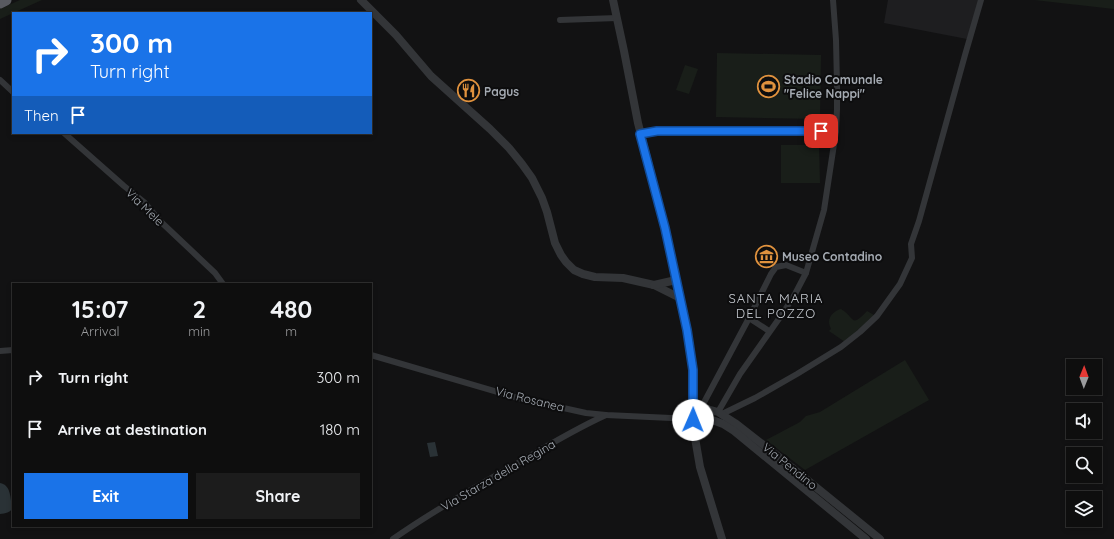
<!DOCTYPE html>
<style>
body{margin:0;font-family:Quicksand,sans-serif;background:#1c1c1c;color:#f1f3f6;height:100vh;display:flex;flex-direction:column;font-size:15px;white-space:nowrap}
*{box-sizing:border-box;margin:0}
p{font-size:13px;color:#9b9c9e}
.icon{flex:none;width:22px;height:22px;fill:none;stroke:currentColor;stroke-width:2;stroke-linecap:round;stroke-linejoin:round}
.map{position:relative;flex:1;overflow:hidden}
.panel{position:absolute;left:12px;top:283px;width:360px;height:244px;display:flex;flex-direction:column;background:#0e0e0e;border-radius:0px;box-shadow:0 2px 6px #0003,0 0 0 1px #2e2e2e}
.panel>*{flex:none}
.guide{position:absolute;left:12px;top:12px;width:360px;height:122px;border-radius:0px;box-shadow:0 2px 6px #0003,0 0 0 1px #2e2e2e;background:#1a73e8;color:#fff;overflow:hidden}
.needle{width:26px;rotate:1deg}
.controls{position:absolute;left:1066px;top:359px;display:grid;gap:8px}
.controls a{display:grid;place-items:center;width:36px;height:36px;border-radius:0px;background:#0e0e0e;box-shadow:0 2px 6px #0003,0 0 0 1px #2e2e2e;font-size:20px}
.pin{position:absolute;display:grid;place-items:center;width:34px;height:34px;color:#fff;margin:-17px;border-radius:8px;box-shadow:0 2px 6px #0006}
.me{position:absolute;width:44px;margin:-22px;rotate:1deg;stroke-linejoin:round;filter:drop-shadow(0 0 3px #0008)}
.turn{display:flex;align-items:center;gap:14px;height:84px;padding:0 12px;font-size:18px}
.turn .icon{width:52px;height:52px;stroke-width:2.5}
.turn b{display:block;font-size:28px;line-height:34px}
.then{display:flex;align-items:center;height:38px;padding:0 12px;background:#0003;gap:8px;font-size:15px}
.eta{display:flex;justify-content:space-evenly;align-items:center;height:68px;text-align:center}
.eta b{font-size:24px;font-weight:800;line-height:28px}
.action{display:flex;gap:8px;margin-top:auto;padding:8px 12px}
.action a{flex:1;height:46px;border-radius:0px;background:#1a73e8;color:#fff;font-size:16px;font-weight:800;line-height:46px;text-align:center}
.action a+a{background:#1c1c1c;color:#f1f3f6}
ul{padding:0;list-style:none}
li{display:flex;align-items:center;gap:12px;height:52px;padding:0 12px}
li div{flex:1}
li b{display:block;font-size:15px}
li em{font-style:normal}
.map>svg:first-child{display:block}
.built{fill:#1e1e20}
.green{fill:#191e19}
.water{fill:#2a3236}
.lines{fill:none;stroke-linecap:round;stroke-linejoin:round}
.minor{stroke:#333538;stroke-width:6}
.tertiary{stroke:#333538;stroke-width:8}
.trunk{stroke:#585a60;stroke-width:11}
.route-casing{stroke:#114b97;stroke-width:10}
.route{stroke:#1a73e8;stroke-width:7}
.labels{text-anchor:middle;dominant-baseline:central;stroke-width:4;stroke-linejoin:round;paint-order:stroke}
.poi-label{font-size:12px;font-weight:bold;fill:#a5abb3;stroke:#0d0d0e;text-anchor:start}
.street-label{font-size:12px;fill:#a5abb3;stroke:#0d0d0e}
.neighbourhood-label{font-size:13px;letter-spacing:1px;fill:#c5c9cf;stroke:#0d0d0e}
</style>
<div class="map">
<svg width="1114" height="539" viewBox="0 0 1114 539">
<rect width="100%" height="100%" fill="#121213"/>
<polygon class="built" points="888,0 979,0 967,39 884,23"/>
<g class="green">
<polygon points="20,0 42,0 0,19 0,9"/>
<polygon points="1034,0 1114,0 1114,9"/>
<polygon points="717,53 821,55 820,119 716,117"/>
<polygon points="685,65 698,69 689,94 676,90"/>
<polygon points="781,145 819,145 820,183 781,183"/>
<path d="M841,309C855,317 850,329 867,311L874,315L845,342L829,331L831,329C830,327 829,324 829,322C829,315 836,310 841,309Z"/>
<polygon points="905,360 929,400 805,470 766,440 800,422 806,416 820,412"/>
</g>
<g class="water">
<polygon points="435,442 438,456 430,457 427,443"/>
<path d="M0,483C11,485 10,497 12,506C12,513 6,513 0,514Z"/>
</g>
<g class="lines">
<g class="minor">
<polyline points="560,20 617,18"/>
<polyline points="0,80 13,92"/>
<polyline points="64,133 124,186 144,202 160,221 196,255 215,273 223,284"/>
<polyline points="640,133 657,131 836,131"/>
<polyline points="749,318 769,331"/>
<polyline points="0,351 13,350"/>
<polyline points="371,355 518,398 586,413 606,415 693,419"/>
<polyline points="701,408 749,318 771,274 776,267 786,265 806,273"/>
<polyline points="718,412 740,374 783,313 795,294 806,273 824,210 836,131 837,109 837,85 836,40 833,0"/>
<polyline points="722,414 755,398 797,374 841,347 860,332 877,316 900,284 912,258 911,244 919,221 965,55 981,0"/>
<path d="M393,539C433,511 475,487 518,463C547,446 575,429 606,415"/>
</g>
<g class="tertiary">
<polyline points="361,0 396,35 431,76 490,129 509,148 522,164 532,178 542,198 547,212 555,243 561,255 566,262 574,270 583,274 595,277 623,278 654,285 680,298"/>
<polyline points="613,0 624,51 638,123 665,228 687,330 693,370 694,432 700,467 722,539"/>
<polyline points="654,285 676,280"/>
<polyline points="694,409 707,409 718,412 735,423 775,454 880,539"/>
<polyline points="693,419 715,421 723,424 734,431 866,539"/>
</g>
<polyline class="trunk" points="0,3 6,0"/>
</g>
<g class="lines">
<defs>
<polyline id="route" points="693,420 693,370 687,330 665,228 640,134 657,131 821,131"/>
</defs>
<use href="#route" class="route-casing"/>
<use href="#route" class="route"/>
</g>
<defs>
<symbol id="stadium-ring" viewBox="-11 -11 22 22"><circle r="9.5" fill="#0d0d0e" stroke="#e0923e" stroke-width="1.5"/><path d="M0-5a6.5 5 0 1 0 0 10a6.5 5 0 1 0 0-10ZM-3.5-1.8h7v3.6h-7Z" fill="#e0923e"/></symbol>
<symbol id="restaurant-ring" viewBox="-11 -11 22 22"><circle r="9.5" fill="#0d0d0e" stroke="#e0923e" stroke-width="1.5"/><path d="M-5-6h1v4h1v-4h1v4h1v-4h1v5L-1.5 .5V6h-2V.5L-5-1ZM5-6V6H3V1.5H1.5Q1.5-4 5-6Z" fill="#e0923e"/></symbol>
<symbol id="museum-ring" viewBox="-11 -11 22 22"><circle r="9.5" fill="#0d0d0e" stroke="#e0923e" stroke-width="1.5"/><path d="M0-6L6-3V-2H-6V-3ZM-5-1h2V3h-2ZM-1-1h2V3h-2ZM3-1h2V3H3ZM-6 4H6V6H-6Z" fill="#e0923e"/></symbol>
</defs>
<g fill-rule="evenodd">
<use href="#stadium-ring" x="756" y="74" width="25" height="25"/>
<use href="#restaurant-ring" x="456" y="78" width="25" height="25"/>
<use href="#museum-ring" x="754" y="244" width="25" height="25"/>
</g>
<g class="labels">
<g class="poi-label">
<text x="784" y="79">Stadio Comunale<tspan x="784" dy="14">"Felice Nappi"</tspan></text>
<text x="484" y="91">Pagus</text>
<text x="782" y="256">Museo Contadino</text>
</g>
<g class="street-label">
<text transform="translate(145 207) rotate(44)">Via Mele</text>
<text transform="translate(530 399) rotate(14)">Via Rosanea</text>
<text transform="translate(790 466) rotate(39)">Via Pendino</text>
<text transform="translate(498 475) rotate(-30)">Via Starza della Regina</text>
</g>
<g class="neighbourhood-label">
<text x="776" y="298">SANTA MARIA<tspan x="776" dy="15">DEL POZZO</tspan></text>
</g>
</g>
</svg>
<div class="controls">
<a><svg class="needle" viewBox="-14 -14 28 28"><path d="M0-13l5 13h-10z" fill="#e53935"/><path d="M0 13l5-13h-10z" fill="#9b9c9e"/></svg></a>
<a><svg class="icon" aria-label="sound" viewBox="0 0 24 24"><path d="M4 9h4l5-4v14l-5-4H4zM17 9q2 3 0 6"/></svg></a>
<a><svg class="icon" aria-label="search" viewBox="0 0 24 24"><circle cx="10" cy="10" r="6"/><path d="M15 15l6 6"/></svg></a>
<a><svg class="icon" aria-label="layers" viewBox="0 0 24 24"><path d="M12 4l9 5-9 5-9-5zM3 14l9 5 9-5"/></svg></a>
</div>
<div class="pin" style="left:821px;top:131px;background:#d93025"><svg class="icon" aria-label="arrive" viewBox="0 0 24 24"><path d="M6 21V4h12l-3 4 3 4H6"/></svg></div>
<svg class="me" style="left:693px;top:420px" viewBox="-20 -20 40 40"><circle r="19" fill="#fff"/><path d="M0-13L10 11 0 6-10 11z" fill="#1a73e8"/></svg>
<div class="guide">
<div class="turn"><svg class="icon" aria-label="right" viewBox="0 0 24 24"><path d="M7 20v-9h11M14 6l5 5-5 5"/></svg><div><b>300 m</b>Turn right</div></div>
<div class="then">Then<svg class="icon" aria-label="arrive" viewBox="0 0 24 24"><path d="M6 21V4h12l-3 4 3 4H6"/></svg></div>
</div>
<section class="panel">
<div class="eta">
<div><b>15:07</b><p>Arrival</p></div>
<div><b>2</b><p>min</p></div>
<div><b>480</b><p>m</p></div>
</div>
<ul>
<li><svg class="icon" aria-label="right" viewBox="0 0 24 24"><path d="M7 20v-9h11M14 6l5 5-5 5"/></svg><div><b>Turn right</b></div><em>300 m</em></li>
<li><svg class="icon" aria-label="arrive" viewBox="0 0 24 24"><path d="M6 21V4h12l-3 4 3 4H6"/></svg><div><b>Arrive at destination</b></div><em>180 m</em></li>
</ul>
<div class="action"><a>Exit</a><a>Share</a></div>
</section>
</div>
